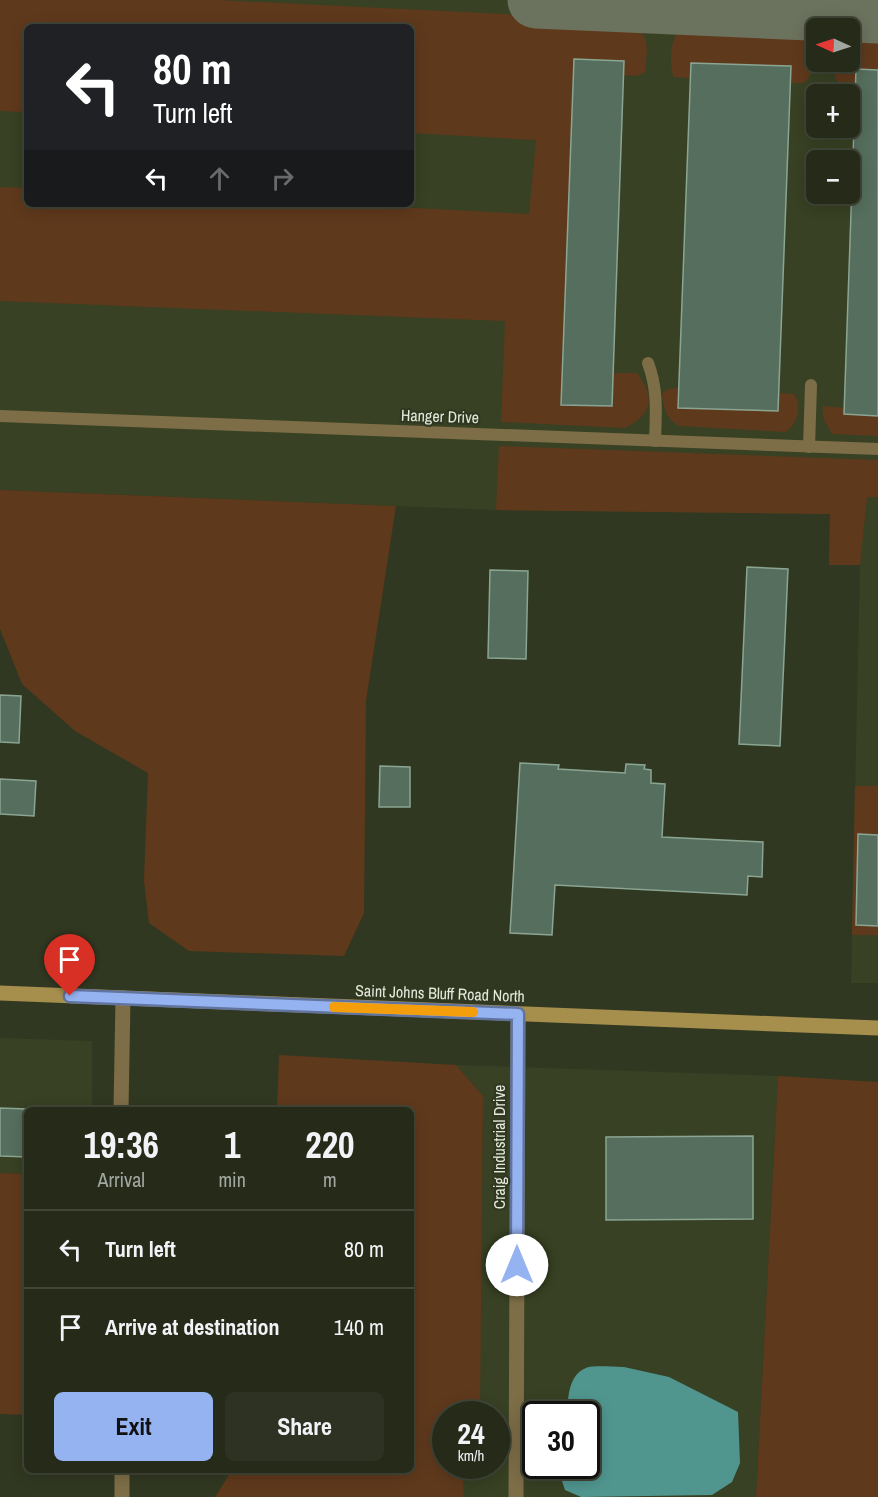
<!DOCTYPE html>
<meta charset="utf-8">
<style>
body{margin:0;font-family:"Archivo Narrow",sans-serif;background:#2d3222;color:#f1f3f6;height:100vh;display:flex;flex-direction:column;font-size:22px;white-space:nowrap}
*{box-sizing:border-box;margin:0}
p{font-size:20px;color:#a3a7a2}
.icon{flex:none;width:33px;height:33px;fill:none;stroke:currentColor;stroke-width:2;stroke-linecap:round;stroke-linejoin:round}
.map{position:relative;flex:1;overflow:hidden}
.details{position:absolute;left:24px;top:1107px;width:390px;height:366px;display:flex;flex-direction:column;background:#252a19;border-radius:9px;box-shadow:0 3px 15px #0003,0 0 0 2px #424638}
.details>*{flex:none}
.guide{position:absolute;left:24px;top:24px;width:390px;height:183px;border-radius:9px;box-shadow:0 3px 15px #0003,0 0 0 2px #424638;background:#202124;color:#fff;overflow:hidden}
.needle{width:39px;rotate:273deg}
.buttons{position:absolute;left:806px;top:18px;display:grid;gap:12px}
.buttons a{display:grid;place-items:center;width:54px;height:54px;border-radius:9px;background:#252a19;box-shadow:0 3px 15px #0003,0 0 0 2px #424638;font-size:30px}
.speed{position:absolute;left:432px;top:1401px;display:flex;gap:12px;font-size:30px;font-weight:700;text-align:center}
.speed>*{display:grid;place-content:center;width:78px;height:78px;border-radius:50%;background:#252a19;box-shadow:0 3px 15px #0003,0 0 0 2px #424638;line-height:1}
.speed small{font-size:15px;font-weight:400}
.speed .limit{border:3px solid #111;border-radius:9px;background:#fff;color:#111}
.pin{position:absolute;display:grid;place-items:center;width:51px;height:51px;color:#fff;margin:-62px -26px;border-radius:50% 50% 50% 0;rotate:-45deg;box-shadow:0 0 6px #0007}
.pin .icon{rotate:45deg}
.me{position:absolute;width:66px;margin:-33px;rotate:0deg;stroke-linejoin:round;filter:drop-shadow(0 0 4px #0008)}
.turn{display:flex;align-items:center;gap:21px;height:126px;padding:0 30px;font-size:27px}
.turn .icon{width:78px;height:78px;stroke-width:2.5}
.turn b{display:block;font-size:42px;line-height:51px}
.lanes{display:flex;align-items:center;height:57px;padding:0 30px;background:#0003;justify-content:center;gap:30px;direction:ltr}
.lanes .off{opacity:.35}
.eta{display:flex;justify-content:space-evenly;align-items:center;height:102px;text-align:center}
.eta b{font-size:36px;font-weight:800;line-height:42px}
.cta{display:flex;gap:12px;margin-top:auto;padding:12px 30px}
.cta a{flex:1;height:69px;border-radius:9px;background:#95b2f1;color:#111;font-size:24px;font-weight:800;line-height:69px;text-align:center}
.cta a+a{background:#2d3222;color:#f1f3f6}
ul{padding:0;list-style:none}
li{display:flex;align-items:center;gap:18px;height:78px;padding:0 30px;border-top:2px solid #424638}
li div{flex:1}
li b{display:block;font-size:22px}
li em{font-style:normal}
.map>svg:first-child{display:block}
.built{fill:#384123;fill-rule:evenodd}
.green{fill:#5f391c}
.water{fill:#50968f}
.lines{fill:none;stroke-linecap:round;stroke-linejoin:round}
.taxiway{stroke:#6b725e;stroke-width:57}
.building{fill:#566e5d;stroke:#8ba593;stroke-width:1.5}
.lane{stroke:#7d6e47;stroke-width:12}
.street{stroke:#7d6e47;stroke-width:15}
.secondary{stroke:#a68e4d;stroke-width:15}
.route-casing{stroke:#61749d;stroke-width:15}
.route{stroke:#95b2f1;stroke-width:10}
.slow{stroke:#f59e0b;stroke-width:10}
.labels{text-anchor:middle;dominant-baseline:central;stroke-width:4.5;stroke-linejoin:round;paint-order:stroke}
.street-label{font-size:16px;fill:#e4e9db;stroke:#313821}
</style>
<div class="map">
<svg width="878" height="1497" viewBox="0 0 878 1497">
<rect width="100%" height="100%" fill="#313821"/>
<g class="built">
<path d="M0,0H878V983H851L860,565H829L830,514L496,510L0,490ZM27,27H411V204H27ZM816,28H849V62H816ZM816,94H849V128H816ZM816,160H849V194H816Z"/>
<polygon points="0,1038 92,1041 92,1110 27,1110 27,1174 0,1173"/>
<path d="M456,1065L778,1076L756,1497H464L463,1466H496V1414H479L483,1096ZM536,1414H586V1466H536Z"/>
</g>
<g class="green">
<path d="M0,0H217L626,20C652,37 647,44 645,72L637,76L624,75V61L574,59L562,405L612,406L613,373H637C656,399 652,414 625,428L501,422L505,321L0,301V187L27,188V204H337L529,214L536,140L411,133V27H27V112L0,111Z"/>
<path d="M691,24L792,29C813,38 821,67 804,83H791V66L692,63L691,78L674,77C669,67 670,41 678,32C681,29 687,26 691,24Z"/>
<polygon points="859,31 878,32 878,70 856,69 856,85 840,84 835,78 836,62 849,62 849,37"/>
<path d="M679,387V408L778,411L779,393L794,394C803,406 797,425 785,432L679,426C666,418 664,409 662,394L666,390Z"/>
<polygon points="823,406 844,408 844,414 878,416 878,436 832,434 823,417"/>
<polygon points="499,446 878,460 878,497 867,497 860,565 829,565 830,514 496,510"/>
<polygon points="0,490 396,506 366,701 364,913 344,956 189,951 149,923 144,881 148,773 75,731 22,684 0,629"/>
<polygon points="855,786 878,786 878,835 858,835 856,925 878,926 878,935 852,935"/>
<polygon points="279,1055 456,1065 483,1096 480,1414 446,1414 446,1466 463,1466 464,1497 215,1497 232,1470 411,1470 411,1110 277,1110"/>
<polygon points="778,1076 878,1082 878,1497 756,1497"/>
<polygon points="0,1173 27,1174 27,1415 0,1414"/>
</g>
<path class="water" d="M624,1367L669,1377L738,1412L740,1463L732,1482L712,1495L581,1497L565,1490L561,1478L562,1466H586V1414H567C568,1399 568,1375 586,1368C593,1365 615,1367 624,1367Z"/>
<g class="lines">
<polyline class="taxiway" points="536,0 878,15"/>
</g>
<g class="building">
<polygon points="574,59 624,61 612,406 561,405"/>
<polygon points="691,63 791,66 778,411 678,408"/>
<polygon points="856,69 878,70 878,416 844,414"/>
<polygon points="747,567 788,569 780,746 739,744"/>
<polygon points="490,570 528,571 526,659 488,658"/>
<polygon points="0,695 21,696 19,743 0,742"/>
<polygon points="520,763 559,765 558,769 625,773 626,764 645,765 644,769 651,770 651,783 665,784 662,837 763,842 762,877 748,876 747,895 555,885 552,935 510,933"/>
<polygon points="380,766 410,767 410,807 379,807"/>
<polygon points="0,779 36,781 34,816 0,814"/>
<polygon points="858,834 878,835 878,926 856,925"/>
<polygon points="0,1108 27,1109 27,1157 0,1156"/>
<polygon points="753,1136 753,1219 606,1220 606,1137"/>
</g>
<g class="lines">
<g class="lane">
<path d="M648,363C658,389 656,414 655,441"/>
<polyline points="0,416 878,449"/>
<polyline points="809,447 811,385"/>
</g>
<g class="street">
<polyline points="121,1110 123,998"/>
<polyline points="122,1470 122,1497"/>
<polyline points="516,1497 518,1014"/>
</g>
<polyline class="secondary" points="0,993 878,1028"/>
</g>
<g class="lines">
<defs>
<polyline id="route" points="70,996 518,1014 517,1265"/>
</defs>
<use href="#route" class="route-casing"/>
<use href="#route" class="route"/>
<polyline class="slow" points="334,1007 473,1012"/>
</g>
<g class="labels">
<g class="street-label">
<text transform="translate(440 416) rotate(2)">Hanger Drive</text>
<text transform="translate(440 993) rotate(2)">Saint Johns Bluff Road North</text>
<text transform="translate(499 1147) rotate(-90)">Craig Industrial Drive</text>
</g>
</g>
</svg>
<div class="buttons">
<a><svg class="needle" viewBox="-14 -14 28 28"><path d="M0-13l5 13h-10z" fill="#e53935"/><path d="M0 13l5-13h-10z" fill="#a3a7a2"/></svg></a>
<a>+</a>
<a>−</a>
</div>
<div class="speed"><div>24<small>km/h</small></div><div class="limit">30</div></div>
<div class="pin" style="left:70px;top:996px;background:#d93025"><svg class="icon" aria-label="arrive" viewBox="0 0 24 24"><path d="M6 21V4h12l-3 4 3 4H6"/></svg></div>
<svg class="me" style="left:517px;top:1265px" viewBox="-20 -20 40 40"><circle r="19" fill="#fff"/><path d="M0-13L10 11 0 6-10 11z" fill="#95b2f1"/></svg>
<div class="guide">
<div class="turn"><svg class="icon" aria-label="left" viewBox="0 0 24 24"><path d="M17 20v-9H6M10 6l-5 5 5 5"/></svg><div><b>80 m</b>Turn left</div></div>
<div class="lanes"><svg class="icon" aria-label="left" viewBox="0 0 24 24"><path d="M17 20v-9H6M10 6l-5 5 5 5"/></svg><svg class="icon off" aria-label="ahead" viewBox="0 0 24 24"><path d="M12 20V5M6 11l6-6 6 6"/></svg><svg class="icon off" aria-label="right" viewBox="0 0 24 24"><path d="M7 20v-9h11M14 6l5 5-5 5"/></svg></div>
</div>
<section class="details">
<div class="eta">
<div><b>19:36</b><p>Arrival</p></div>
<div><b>1</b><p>min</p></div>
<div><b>220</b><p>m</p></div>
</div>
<ul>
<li><svg class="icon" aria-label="left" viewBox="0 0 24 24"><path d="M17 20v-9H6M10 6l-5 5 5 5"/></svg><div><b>Turn left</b></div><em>80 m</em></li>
<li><svg class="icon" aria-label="arrive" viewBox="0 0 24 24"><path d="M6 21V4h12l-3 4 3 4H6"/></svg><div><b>Arrive at destination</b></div><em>140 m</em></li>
</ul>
<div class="cta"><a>Exit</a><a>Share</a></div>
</section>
</div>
